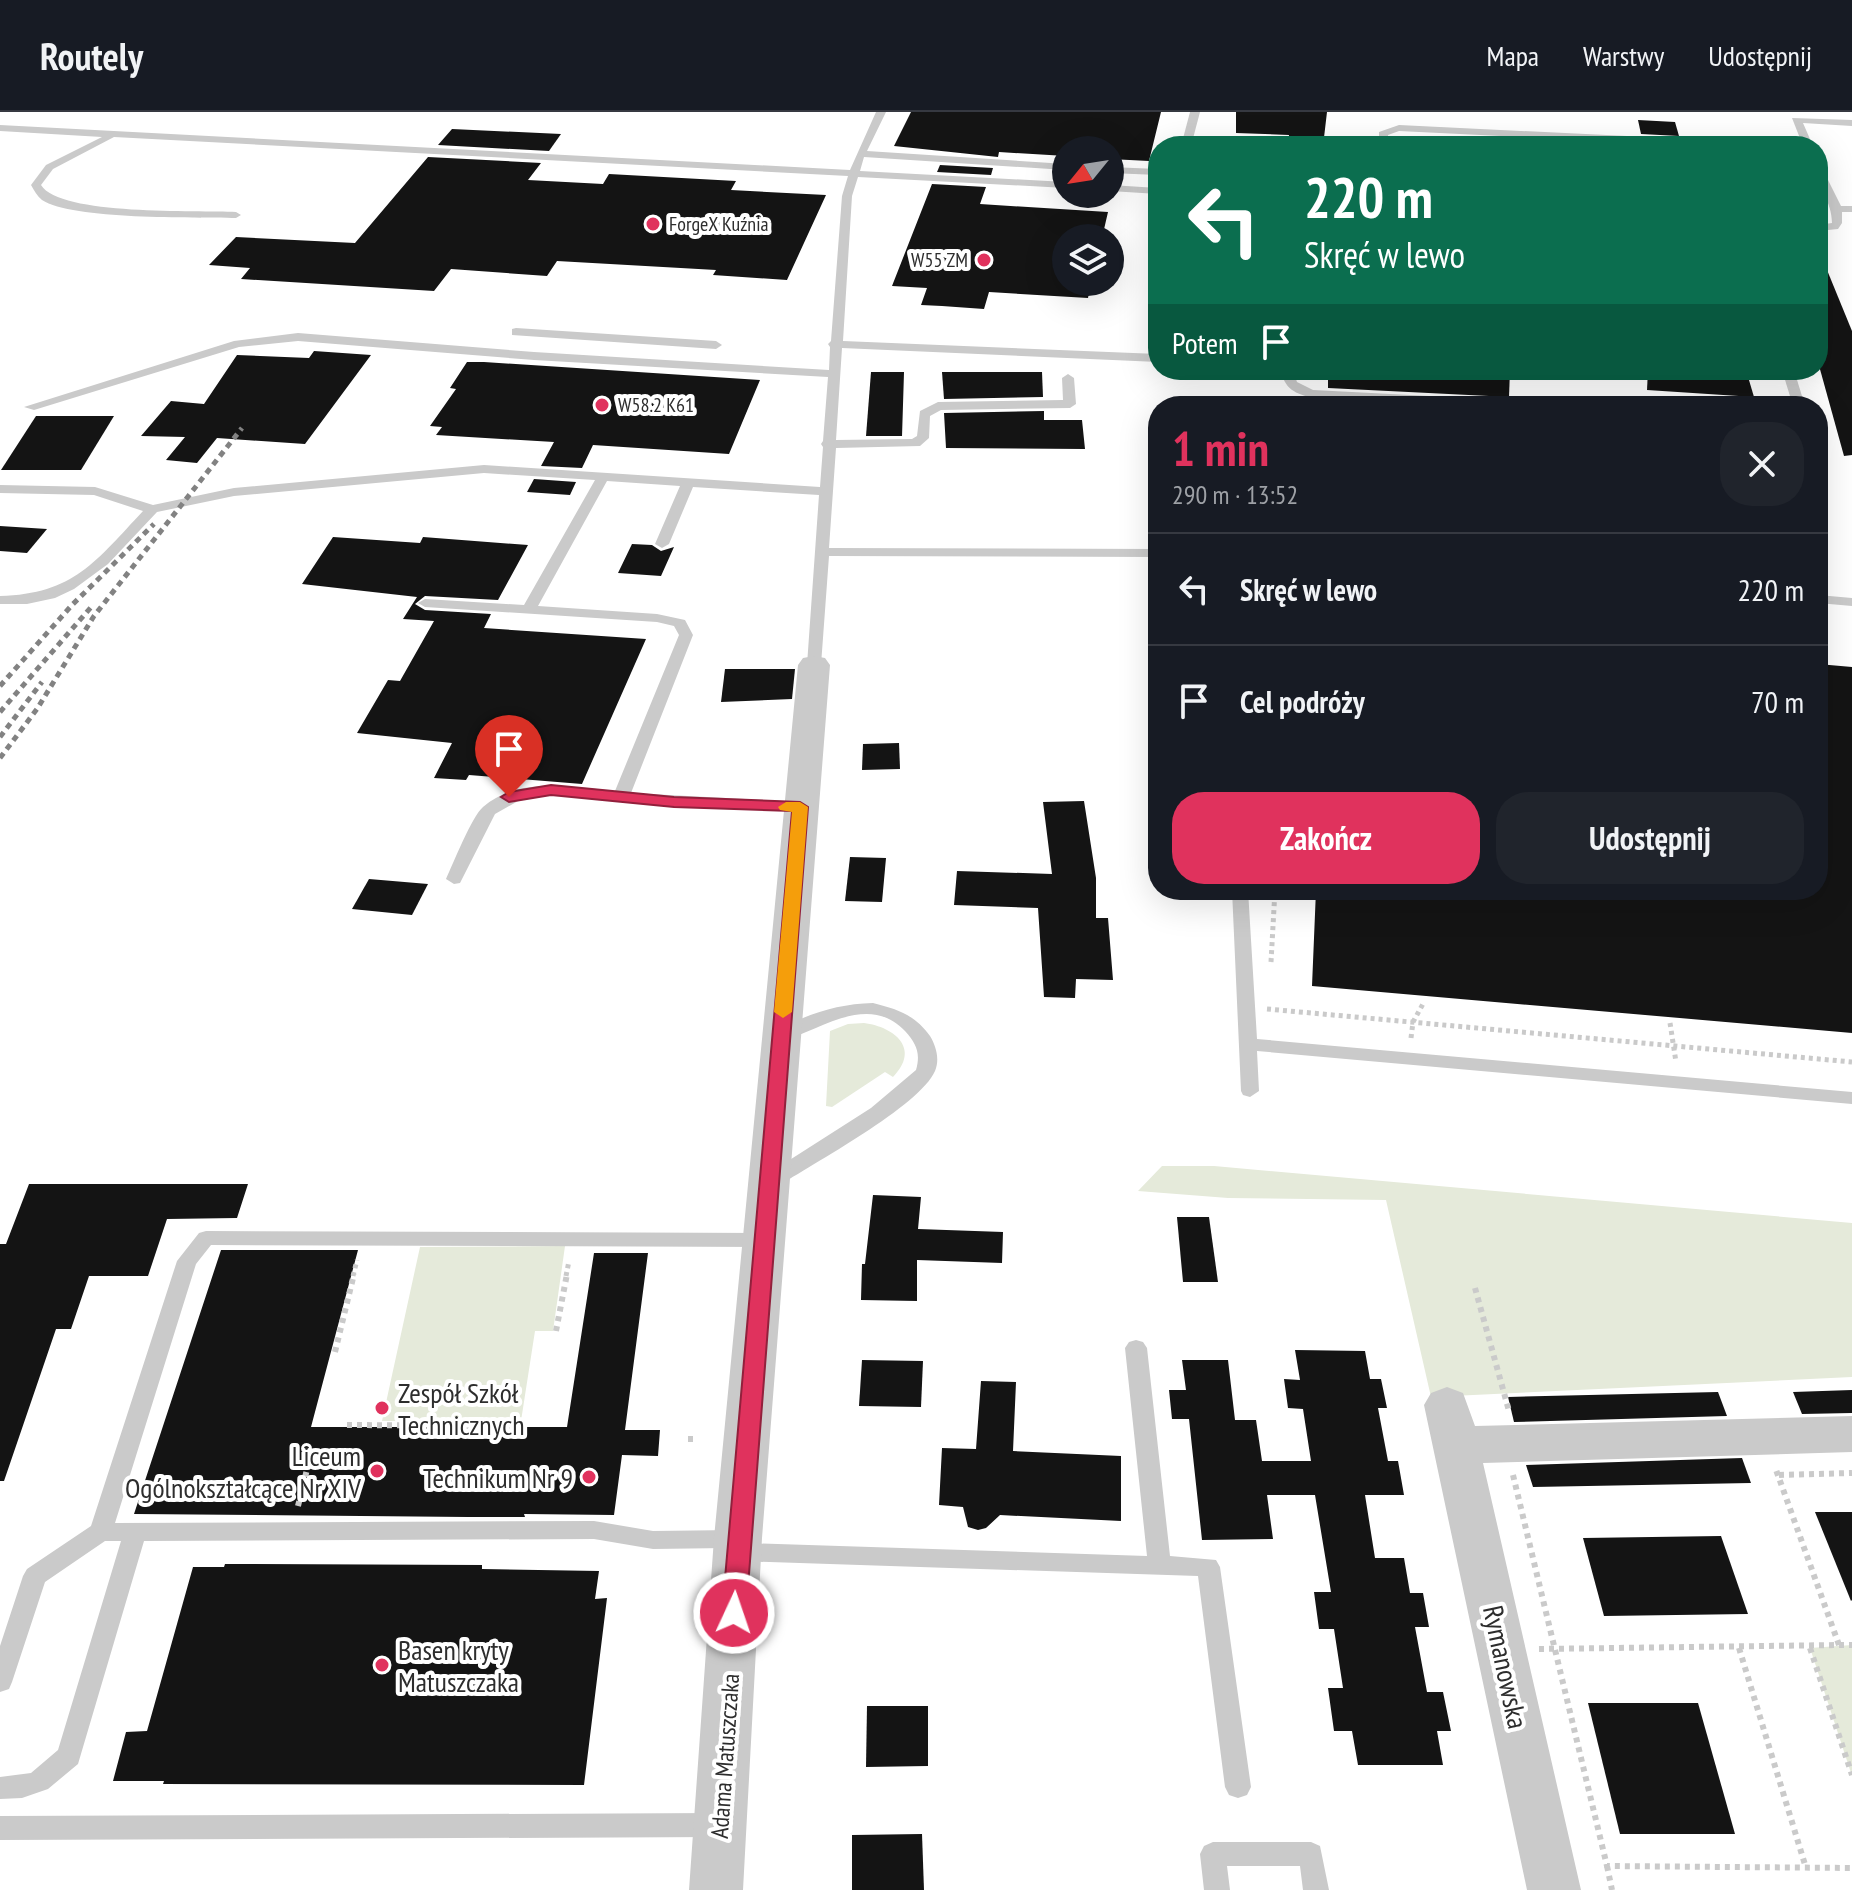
<!DOCTYPE html>
<html lang="pl">
<meta charset="utf-8">
<style>
body{margin:0;font-family:"PT Sans Narrow",sans-serif;background:#20242c;color:#f1f3f6;height:100vh;display:flex;flex-direction:column;font-size:30px;white-space:nowrap}
*{box-sizing:border-box;margin:0}
p{font-size:26px;color:#9ea1a6}
.icon{flex:none;width:44px;height:44px;fill:none;stroke:currentColor;stroke-width:2;stroke-linecap:round;stroke-linejoin:round}
.map{position:relative;flex:1;overflow:hidden}
.side{position:absolute;left:1148px;top:284px;width:680px;height:504px;display:flex;flex-direction:column;background:#171b24;border-radius:32px;box-shadow:0 8px 32px #0002}
.side>*{flex:none}
.banner{position:absolute;left:1148px;top:24px;width:680px;height:244px;border-radius:32px;box-shadow:0 8px 32px #0002;background:#0b6e4f;color:#fff;overflow:hidden}
.needle{width:52px;rotate:240deg}
.controls{position:absolute;left:1052px;top:24px;display:grid;gap:16px}
.controls a{display:grid;place-items:center;width:72px;height:72px;border-radius:50%;background:#171b24;box-shadow:0 8px 32px #0002;font-size:40px}
.pin{position:absolute;display:grid;place-items:center;width:68px;height:68px;color:#fff;margin:-82px -34px;border-radius:50% 50% 50% 0;rotate:-45deg;box-shadow:0 0 8px #0007}
.pin .icon{rotate:45deg}
.me{position:absolute;width:88px;margin:-44px;rotate:3deg;stroke-linejoin:round;filter:drop-shadow(0 0 6px #0008)}
.turn{display:flex;align-items:center;gap:28px;height:168px;padding:0 24px;font-size:36px}
.turn .icon{width:104px;height:104px;stroke-width:2.5}
.turn b{display:block;font-size:56px;line-height:68px}
.then{display:flex;align-items:center;height:76px;padding:0 24px;background:#0003;gap:16px;font-size:30px}
.round{display:grid;place-items:center;flex:none;width:84px;height:84px;border-radius:32px;background:#20242c}
.overview{display:flex;align-items:center;justify-content:space-between;height:136px;padding:0 24px}
h1{font-size:48px;font-weight:700;line-height:60px;color:#e0325d}
.primary-button{display:flex;gap:16px;margin-top:auto;padding:16px 24px}
.primary-button a{flex:1;height:92px;border-radius:32px;background:#e0325d;color:#fff;font-size:32px;font-weight:700;line-height:92px;text-align:center}
.primary-button a+a{background:#20242c;color:#f1f3f6}
ul{padding:0;list-style:none}
li{display:flex;align-items:center;gap:24px;height:112px;padding:0 24px;border-top:2px solid #363941}
li div{flex:1}
li b{display:block;font-size:30px}
li em{font-style:normal}
header{display:flex;align-items:center;gap:48px;box-sizing:border-box;height:112px;padding:0 40px;background:#171b24;border-bottom:2px solid #363941}
header strong{font-size:38px}
nav{display:flex;gap:44px;margin-inline-start:auto;font-size:28px}
.map>svg:first-child{display:block}
.green{fill:#e5eada}
.building{fill:#141414}
.lines{fill:none;stroke-linecap:round;stroke-linejoin:round}
.path-far1{stroke:#cacaca;stroke-width:5;stroke-dasharray:4 4;stroke-linecap:butt}
.path{stroke:#cacaca;stroke-width:6;stroke-dasharray:5 5;stroke-linecap:butt}
.service{fill:#cacaca;fill-rule:evenodd}
.minor{fill:#cacaca;fill-rule:evenodd}
.rail{stroke:#828282;stroke-width:5;stroke-dasharray:6 5;stroke-linecap:butt}
.route{fill:#e0325d;stroke:#92203c;stroke-width:2}
.slow{fill:#f59e0b}
.poi-dot{fill:#e0325d;stroke:#fff;stroke-width:3}
.labels{text-anchor:middle;dominant-baseline:central;stroke-width:8;stroke-linejoin:round;paint-order:stroke}
.far-poi-label{font-size:20px;fill:#2d2d2d;stroke:#fff;text-anchor:start}
.street-label{font-size:24px;fill:#2d2d2d;stroke:#fff}
.near-poi-label{font-size:28px;fill:#2d2d2d;stroke:#fff;text-anchor:start}
.near-street-label{font-size:28px;fill:#2d2d2d;stroke:#fff}
</style>
<header>
<strong>Routely</strong>
<nav><a>Mapa</a><a>Warstwy</a><a>Udostępnij</a></nav>
</header>
<div class="map">
<svg width="1852" height="1778" viewBox="0 0 1852 1778">
<rect width="100%" height="100%" fill="#fff"/>
<g class="green">
<path d="M864,911C895,915 921,937 893,965L885,960L832,995L826,994L830,919L848,912Z"/>
<polygon points="1162,1054 1214,1054 1852,1111 1852,1265 1431,1285 1386,1088 1228,1086 1138,1079"/>
<polygon points="565,1134 553,1219 535,1219 521,1309 382,1309 420,1135"/>
<polygon points="1852,1533 1852,1664 1810,1536"/>
</g>
<g class="building">
<polygon points="911,0 1161,0 1149,49 1110,47 1110,38 1066,38 1066,44 999,40 998,45 894,34"/>
<polygon points="1236,0 1327,0 1323,34 1288,34 1289,23 1236,21"/>
<polygon points="1638,8 1675,10 1679,24 1641,22"/>
<polygon points="452,17 561,22 549,39 438,33"/>
<polygon points="428,45 541,51 528,68 603,72 609,62 736,69 731,78 826,83 787,168 713,163 716,158 557,149 547,164 451,157 434,179 241,167 250,156 209,153 236,125 355,131"/>
<polygon points="940,53 993,56 991,63 937,60"/>
<polygon points="932,72 986,75 980,92 1108,100 1102,126 1066,126 1066,170 1091,170 1088,186 989,180 984,197 942,194 921,193 927,176 892,174"/>
<polygon points="1818,136 1852,219 1852,343 1844,344 1818,250"/>
<polygon points="314,239 371,243 305,332 217,326 197,351 166,348 185,325 141,324 171,289 204,292 237,243 309,246"/>
<polygon points="467,250 484,250 760,268 729,342 593,333 582,356 541,354 554,330 436,323 442,315 430,314 456,277 450,276"/>
<polygon points="1328,258 1510,258 1509,285 1328,276"/>
<polygon points="1648,258 1746,258 1754,285 1647,278"/>
<polygon points="871,260 904,260 902,324 866,324"/>
<polygon points="942,260 1042,260 1043,285 944,287"/>
<polygon points="1044,299 1044,308 1082,308 1085,337 946,336 944,301"/>
<polygon points="36,304 114,304 81,358 1,358"/>
<polygon points="534,367 576,370 570,383 527,380"/>
<polygon points="0,414 47,417 27,441 0,439"/>
<polygon points="333,425 420,431 423,425 528,433 498,488 425,484 415,492 425,498 491,502 484,516 646,527 582,672 469,663 466,668 434,666 452,631 357,621 388,568 400,569 434,509 403,507 417,485 302,472"/>
<polygon points="632,432 652,433 661,439 674,435 661,464 618,461"/>
<polygon points="1818,552 1852,555 1852,921 1312,874 1316,778 1818,778"/>
<polygon points="725,557 795,557 792,587 721,590"/>
<polygon points="899,631 900,657 862,658 863,632"/>
<polygon points="1084,689 1096,766 1096,806 1108,806 1113,868 1076,867 1075,886 1044,885 1038,796 954,793 957,759 1052,762 1043,690"/>
<polygon points="850,745 886,746 882,790 845,789"/>
<polygon points="369,767 428,772 412,803 352,797"/>
<polygon points="29,1072 248,1072 237,1106 167,1107 148,1164 89,1164 71,1217 56,1217 4,1369 0,1369 0,1132 6,1132"/>
<polygon points="873,1083 921,1085 918,1117 1003,1120 1002,1151 917,1148 917,1189 861,1188 862,1152 865,1152"/>
<polygon points="1177,1105 1209,1105 1218,1170 1183,1170"/>
<polygon points="221,1138 358,1138 311,1315 567,1315 594,1141 648,1141 625,1318 660,1318 658,1344 622,1343 614,1403 524,1402 525,1405 468,1405 134,1402"/>
<polygon points="1295,1238 1365,1239 1370,1267 1381,1267 1387,1296 1378,1296 1388,1349 1398,1349 1404,1383 1365,1383 1375,1446 1404,1446 1410,1481 1423,1481 1429,1515 1415,1515 1427,1580 1443,1580 1451,1619 1437,1619 1443,1653 1358,1653 1352,1619 1334,1619 1328,1576 1343,1576 1334,1517 1319,1517 1314,1480 1331,1480 1315,1383 1267,1383 1273,1427 1202,1428 1189,1307 1172,1307 1169,1278 1186,1278 1182,1248 1228,1248 1235,1308 1256,1308 1262,1349 1311,1349 1303,1297 1288,1296 1284,1267 1300,1268"/>
<polygon points="862,1248 923,1249 921,1295 859,1294"/>
<polygon points="981,1269 1016,1270 1013,1339 1121,1344 1121,1409 1000,1403 986,1416 978,1418 968,1415 963,1395 939,1393 942,1336 976,1337"/>
<polygon points="1852,1278 1852,1301 1802,1302 1793,1280"/>
<polygon points="1718,1280 1727,1304 1514,1310 1508,1285"/>
<polygon points="1742,1346 1751,1371 1533,1375 1526,1353"/>
<polygon points="1815,1400 1852,1400 1852,1488 1851,1489"/>
<polygon points="1721,1424 1748,1502 1604,1504 1583,1426"/>
<polygon points="225,1452 482,1453 482,1457 599,1459 595,1487 607,1486 584,1673 163,1672 164,1669 113,1669 126,1620 147,1619 193,1455 224,1455"/>
<polygon points="1588,1591 1698,1591 1735,1722 1620,1722"/>
<polygon points="867,1594 928,1594 928,1654 866,1655"/>
<polygon points="922,1722 924,1778 852,1778 852,1723"/>
</g>
<g class="lines">
<g class="path-far1">
<polyline points="1271,850 1275,778"/>
<polyline points="1267,897 1852,950"/>
<polyline points="1670,911 1676,950"/>
<polyline points="1411,926 1413,910 1424,890"/>
<polyline points="353,1164 357,1148"/>
<polyline points="566,1164 569,1149"/>
</g>
<g class="path">
<polyline points="1475,1176 1509,1299"/>
<polyline points="556,1219 567,1162"/>
<polyline points="335,1240 354,1162"/>
<polyline points="347,1313 520,1314"/>
<polyline points="688,1327 696,1327"/>
<polyline points="1513,1363 1607,1754 1852,1756"/>
<polyline points="1779,1363 1852,1361"/>
<polyline points="298,1394 312,1337"/>
<polyline points="1839,1533 1852,1533"/>
<polyline points="1739,1536 1806,1756"/>
<polyline points="1810,1536 1852,1663"/>
<polyline points="1539,1537 1839,1533 1775,1355"/>
<polyline points="1607,1754 1612,1778"/>
</g>
<g class="service">
<path d="M876,0H886L867,39L1066,52V58L864,45L860,59L1066,70V76L858,65L852,84L843,229L1158,242V250L842,236L836,328L912,327L917,324L920,299L938,290L1063,288L1062,266L1068,262L1074,266L1076,292L1070,296L941,298L930,304L929,326L920,334L836,336L829,436L1158,437V445L829,444L821,553L814,557L807,553L819,383L693,375L669,432L662,436L655,432L680,374L607,369L538,494L657,502L685,508L693,523L631,681L800,690L806,692L808,695L806,698L674,695L551,683L525,685L495,702L460,771L454,772L446,767C453,752 472,704 483,695C519,664 572,675 615,679L679,523L674,514L657,510L425,495L418,491L425,487L524,493L595,368L484,361L234,384L157,400L108,452L74,477L55,486L27,492H0V484C74,482 96,449 143,399L94,383L0,381V373L95,375L153,393L234,376L484,353L820,375L823,335L821,332L823,329L828,265L534,248L298,229L239,235L34,298L24,295L234,229L298,221L534,240L829,258L830,235L828,232L831,229L842,84L848,64L114,25L53,57L41,73C60,104 198,98 236,100L241,103L236,106C195,105 72,108 42,88C37,84 34,78 31,73L46,53L102,25L0,19V13L850,58Z"/>
<polygon points="1190,0 1200,0 1191,34 1181,34"/>
<polygon points="1792,6 1852,8 1852,14 1803,11 1813,34 1803,34"/>
<polygon points="1399,13 1689,27 1709,34 1399,19 1388,23 1389,34 1379,34 1379,20"/>
<polygon points="1110,55 1158,57 1158,63 1110,61"/>
<path d="M1818,55L1823,58L1841,94H1852V100H1842V111L1838,117L1818,119V113L1832,111C1832,90 1818,76 1818,55Z"/>
<polygon points="1110,73 1158,76 1158,82 1110,79"/>
<polygon points="516,216 716,229 722,233 716,237 512,223 512,217"/>
<path d="M1281,258H1293L1297,270L1313,278L1547,290L1553,294H1473L1313,286C1296,282 1284,277 1281,258Z"/>
<polygon points="1782,258 1794,258 1805,294 1793,294"/>
<polygon points="1818,483 1852,486 1852,494 1818,491"/>
<polygon points="1232,778 1248,778 1257,927 1852,980 1852,992 1257,939 1259,979 1250,985 1243,983 1241,979"/>
<path d="M873,891C897,897 915,903 930,924C936,934 940,947 935,959C920,994 812,1052 777,1075H763L760,1070L763,1065L871,996L916,958C921,941 916,931 905,919C868,880 819,919 782,929L773,923L776,919C807,902 837,892 873,891Z"/>
<polygon points="206,1119 765,1121 772,1123 775,1128 772,1133 765,1135 211,1133 196,1152 115,1411 594,1409 653,1419 735,1418 743,1420 746,1427 744,1431 1147,1444 1125,1236 1129,1230 1136,1228 1143,1230 1147,1236 1170,1444 1216,1448 1220,1455 1251,1675 1247,1683 1238,1686 1229,1683 1225,1675 1198,1464 737,1449 729,1447 726,1440 727,1436 653,1437 594,1427 144,1429 78,1652 48,1677 22,1686 0,1687 0,1665 31,1661 58,1638 121,1429 105,1429 45,1470 12,1570 9,1577 0,1580 0,1534 23,1464 27,1457 91,1414 177,1149 199,1121"/>
<polygon points="719,1701 728,1705 732,1713 728,1721 719,1725 0,1728 0,1704"/>
<polygon points="1213,1730 1311,1730 1320,1734 1329,1778 1303,1778 1300,1754 1227,1754 1230,1778 1204,1778 1200,1742 1204,1734"/>
</g>
<g class="minor">
<polygon points="814,544 825,546 830,553 762,1426 743,1778 689,1778 714,1426 798,553 803,546"/>
<polygon points="1447,1275 1463,1281 1475,1314 1852,1304 1852,1340 1483,1351 1581,1778 1527,1778 1424,1293 1431,1281"/>
</g>
<g class="rail">
<polyline points="0,574 72,493 154,412"/>
<polyline points="0,600 92,494"/>
<polyline points="0,625 42,570"/>
<polyline points="0,646 37,597 94,504 242,316"/>
</g>
</g>
<polygon class="route" points="551,673 674,685 800,690 808,695 746,1501 742,1508 734,1511 725,1508 722,1501 792,699 674,695 551,683 509,690 501,685 509,680"/>
<polygon class="slow" points="786,690 800,690 808,695 792,900 783,906 774,900 792,700 780,698 778,695"/>
<g class="poi-dot">
<circle cx="653" cy="112" r="8"/>
<circle cx="984" cy="148" r="8"/>
<circle cx="602" cy="293" r="8"/>
<circle cx="382" cy="1296" r="8"/>
<circle cx="377" cy="1359" r="8"/>
<circle cx="589" cy="1365" r="8"/>
<circle cx="382" cy="1553" r="8"/>
</g>
<g class="labels">
<g class="far-poi-label">
<text x="669" y="112">ForgeX Kuźnia</text>
<text x="968" y="148" text-anchor="end">W55 ZM</text>
<text x="618" y="293">W58.2 K61</text>
</g>
<g class="street-label">
<text transform="translate(725 1644) rotate(-86)">Adama Matuszczaka</text>
</g>
<g class="near-poi-label">
<text x="398" y="1280">Zespół Szkół<tspan x="398" dy="32">Technicznych</tspan></text>
<text x="361" y="1343" text-anchor="end">Liceum<tspan x="361" dy="32">Ogólnokształcące Nr XIV</tspan></text>
<text x="573" y="1365" text-anchor="end">Technikum Nr 9</text>
<text x="398" y="1537">Basen kryty<tspan x="398" dy="32">Matuszczaka</tspan></text>
</g>
<g class="near-street-label">
<text transform="translate(1506 1555) rotate(78)">Rymanowska</text>
</g>
</g>
</svg>
<div class="controls">
<a><svg class="needle" viewBox="-14 -14 28 28"><path d="M0-13l5 13h-10z" fill="#e53935"/><path d="M0 13l5-13h-10z" fill="#9ea1a6"/></svg></a>
<a><svg class="icon" aria-label="layers" viewBox="0 0 24 24"><path d="M12 4l9 5-9 5-9-5zM3 14l9 5 9-5"/></svg></a>
</div>
<div class="pin" style="left:509px;top:685px;background:#d93025"><svg class="icon" aria-label="arrive" viewBox="0 0 24 24"><path d="M6 21V4h12l-3 4 3 4H6"/></svg></div>
<svg class="me" style="left:734px;top:1501px" viewBox="-20 -20 40 40"><circle r="17" fill="#e0325d" stroke="#fff" stroke-width="3"/><path d="M0-11L8 9 0 5-8 9z" fill="#fff"/></svg>
<div class="banner">
<div class="turn"><svg class="icon" aria-label="left" viewBox="0 0 24 24"><path d="M17 20v-9H6M10 6l-5 5 5 5"/></svg><div><b>220 m</b>Skręć w lewo</div></div>
<div class="then">Potem<svg class="icon" aria-label="arrive" viewBox="0 0 24 24"><path d="M6 21V4h12l-3 4 3 4H6"/></svg></div>
</div>
<section class="side">
<div class="overview"><div><h1>1 min</h1><p>290 m · 13:52</p></div><a class="round"><svg class="icon" aria-label="close" viewBox="0 0 24 24"><path d="M6 6l12 12M18 6L6 18"/></svg></a></div>
<ul>
<li><svg class="icon" aria-label="left" viewBox="0 0 24 24"><path d="M17 20v-9H6M10 6l-5 5 5 5"/></svg><div><b>Skręć w lewo</b></div><em>220 m</em></li>
<li><svg class="icon" aria-label="arrive" viewBox="0 0 24 24"><path d="M6 21V4h12l-3 4 3 4H6"/></svg><div><b>Cel podróży</b></div><em>70 m</em></li>
</ul>
<div class="primary-button"><a>Zakończ</a><a>Udostępnij</a></div>
</section>
</div>
